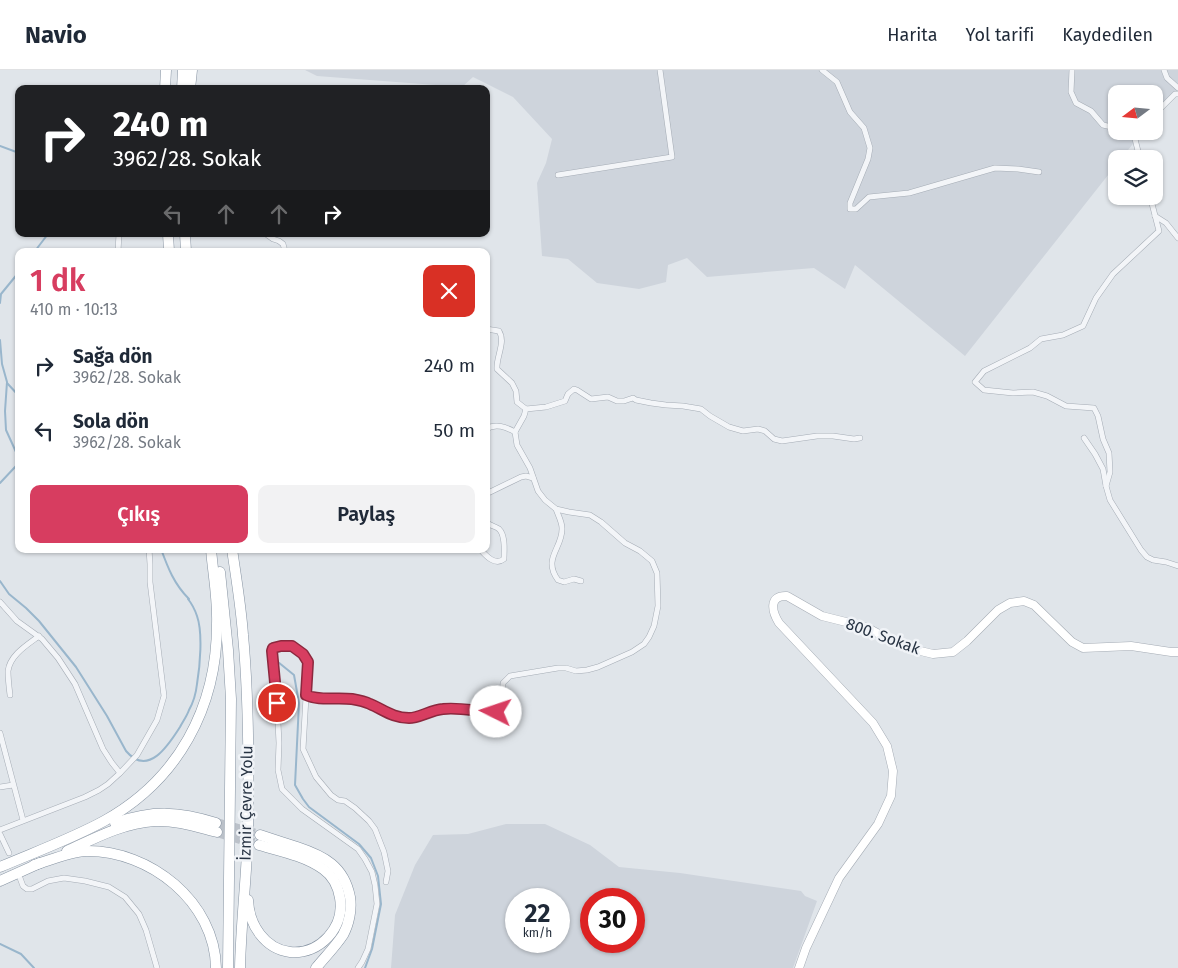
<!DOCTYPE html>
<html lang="tr">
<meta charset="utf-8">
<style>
body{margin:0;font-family:"Fira Sans",sans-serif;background:#f2f2f3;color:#1f2937;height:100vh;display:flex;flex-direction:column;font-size:19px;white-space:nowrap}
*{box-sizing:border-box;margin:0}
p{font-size:16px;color:#747a83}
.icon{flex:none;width:28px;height:28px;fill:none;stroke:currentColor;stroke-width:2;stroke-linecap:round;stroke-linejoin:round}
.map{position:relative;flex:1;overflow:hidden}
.side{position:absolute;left:15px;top:178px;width:475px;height:305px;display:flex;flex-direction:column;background:#fff;border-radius:10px;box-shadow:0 1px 4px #0004}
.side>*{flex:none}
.top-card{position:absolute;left:15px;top:15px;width:475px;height:152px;border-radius:10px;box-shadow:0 1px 4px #0004;background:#202124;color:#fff;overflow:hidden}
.needle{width:32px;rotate:254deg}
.tools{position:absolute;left:1108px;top:15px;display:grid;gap:10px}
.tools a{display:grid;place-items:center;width:55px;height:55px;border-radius:10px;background:#fff;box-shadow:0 1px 4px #0004;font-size:25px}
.speed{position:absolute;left:505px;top:818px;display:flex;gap:10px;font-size:25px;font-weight:700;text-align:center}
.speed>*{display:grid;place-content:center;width:65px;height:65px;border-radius:50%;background:#fff;box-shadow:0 1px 4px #0004;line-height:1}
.speed small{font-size:12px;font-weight:400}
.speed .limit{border:8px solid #d22;background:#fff;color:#111}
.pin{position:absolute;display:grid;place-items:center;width:42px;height:42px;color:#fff;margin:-21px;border:2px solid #fff;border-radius:50%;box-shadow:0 1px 5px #0007}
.me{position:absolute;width:55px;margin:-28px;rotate:274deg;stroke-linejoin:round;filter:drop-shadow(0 0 4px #0008)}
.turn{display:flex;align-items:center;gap:18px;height:105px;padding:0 15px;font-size:22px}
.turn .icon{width:65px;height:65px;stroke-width:2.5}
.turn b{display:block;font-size:35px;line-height:42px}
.lanes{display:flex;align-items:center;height:48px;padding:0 15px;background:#0003;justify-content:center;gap:25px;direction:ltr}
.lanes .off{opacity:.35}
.round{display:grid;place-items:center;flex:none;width:52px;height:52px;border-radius:10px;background:#f2f2f3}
.overview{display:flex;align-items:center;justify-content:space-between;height:85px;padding:0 15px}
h1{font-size:30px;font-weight:600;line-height:38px;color:#d73d60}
.cta{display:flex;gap:10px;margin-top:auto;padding:10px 15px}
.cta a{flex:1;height:58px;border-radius:10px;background:#d73d60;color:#fff;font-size:20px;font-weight:600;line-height:58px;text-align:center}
.cta a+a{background:#f2f2f3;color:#1f2937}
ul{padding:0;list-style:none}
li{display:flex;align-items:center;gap:15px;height:65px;padding:0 15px}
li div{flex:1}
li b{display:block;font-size:19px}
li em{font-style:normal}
header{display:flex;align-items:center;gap:30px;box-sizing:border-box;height:70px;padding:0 25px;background:#fff;border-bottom:1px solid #e0e1e3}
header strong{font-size:24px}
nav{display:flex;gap:28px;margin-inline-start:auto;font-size:18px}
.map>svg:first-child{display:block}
.built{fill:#ced4dc;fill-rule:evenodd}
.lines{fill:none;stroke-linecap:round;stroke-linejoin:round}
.stream{stroke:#99b6cc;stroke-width:2}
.motorway-tunnel{stroke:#bbc1c9;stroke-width:10;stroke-dasharray:10 5;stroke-linecap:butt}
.minor-casing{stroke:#a5acb5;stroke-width:6}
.secondary-casing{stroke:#a5acb5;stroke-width:9}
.motorway-casing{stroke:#8693a2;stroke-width:11}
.minor{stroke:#f3f5f8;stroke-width:5}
.secondary{stroke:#fff;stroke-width:8}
.motorway{stroke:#fff;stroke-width:10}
.route-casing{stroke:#8c283e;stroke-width:12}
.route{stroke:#d73d60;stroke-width:9}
.labels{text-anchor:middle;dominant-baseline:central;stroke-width:5;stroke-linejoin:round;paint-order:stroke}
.street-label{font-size:16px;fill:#273343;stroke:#f0f3f7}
</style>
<header>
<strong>Navio</strong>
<nav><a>Harita</a><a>Yol tarifi</a><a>Kaydedilen</a></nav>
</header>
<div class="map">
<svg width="1178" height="898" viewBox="0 0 1178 898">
<rect width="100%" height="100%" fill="#e0e5ea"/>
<g class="built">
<polygon points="305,0 1178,0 1178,18 1154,48 1154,24 1116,24 1116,61 1143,61 1121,89 1116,89 1116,95 965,286 855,195 845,219 814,198 707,207 687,188 668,195 666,212 639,219 597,213 568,189 542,186 537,113 546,93 552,69 513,27 473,7 462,17 317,6"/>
<path d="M506,754H545L590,775L619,797L680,803L801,821L805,826L817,831L793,898H391L395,845L415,795L433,765L468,764ZM516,829H559V871H516ZM591,829H634V871H591Z"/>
</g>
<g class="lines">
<g class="stream">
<polyline points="0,76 19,83"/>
<polyline points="35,181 48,164"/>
<polyline points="0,233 1,224 19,202"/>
<polyline points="0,270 2,294 7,312 5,341 6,360 16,382 18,389 16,396 0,413"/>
<polyline points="7,313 19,326"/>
<path d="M161,479C168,498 174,514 189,529"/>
<path d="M0,511L9,524L26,538L39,551L76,597L107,646L126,681C148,707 168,676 180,657C183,651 187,646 189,640C193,633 196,623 197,614C200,596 203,563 197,546C195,540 192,534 188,529"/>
<polyline points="278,592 294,605 299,633 295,715 303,729 309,737 359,774 371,788 378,806 381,834 372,879 365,898"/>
<polyline points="0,874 21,884 34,898"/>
</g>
<g class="motorway-tunnel">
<polyline points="216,753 260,765"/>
<polyline points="217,762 254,773"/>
</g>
<defs>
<g id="minor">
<polyline points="822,0 837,12 850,42 864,58 870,78 868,89 850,133 850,139 856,139 869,127 909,123 995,98 1018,99 1039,102"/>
<polyline points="1072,0 1071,22 1076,33 1091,41 1103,55 1116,58"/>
<polyline points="1164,0 1167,8 1178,18"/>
<polyline points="1154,45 1175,24 1178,24"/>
<polyline points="1124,61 1135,68"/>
<polyline points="1138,61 1134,65 1140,89"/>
<polyline points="558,105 672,87 660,0"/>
<polyline points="1155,146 1166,153 1178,168"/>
<polyline points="266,164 273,169 279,171 283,174 285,181"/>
<polyline points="118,181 119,164"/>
<path d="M486,259L499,261C506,272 496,287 497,299L512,313L516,321L517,332L526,339"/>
<path d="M486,359C496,353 506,357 515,362"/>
<polyline points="1084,368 1095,384 1103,399 1106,416 1110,430 1141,480 1147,487 1153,490 1166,492 1178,496"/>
<polyline points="1106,416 1110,402 1109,383 1103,369 1098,346 1094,338 1066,336 1047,326 1033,322 1013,323 984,320 975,312 984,301 1030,278 1041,269 1063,265 1083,256 1096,228 1113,204 1159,161 1150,126"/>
<polyline points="486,424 521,407 526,406 533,408"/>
<path d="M556,439C558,445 562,452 562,458C563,478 542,488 558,510L564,512L574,509L581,511"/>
<path d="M480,479C486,486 495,496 504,489C504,481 506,466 499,459C495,456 491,456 487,453"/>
<polyline points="0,532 17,551 42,569 58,588 75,614 103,679 112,693 120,703"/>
<path d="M10,625C9,617 8,609 8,601C10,585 27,575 39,566"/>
<path d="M306,625C316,630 326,627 336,628C344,628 352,629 359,630C377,634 390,649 410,648C420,648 431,640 443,639C448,638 454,638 459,639C469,639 488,645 497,642C506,638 502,621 503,613L510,606L558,598H566L576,601L587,600L598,597L632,582L644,574L649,567L654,556L658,536L657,503L652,491L640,481L625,473L601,452L590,445L569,442L556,439L545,430L538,421L530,398L517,375L515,362L524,346L526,339L546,337L565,331L568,324L574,319L577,320L591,329L608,327L617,331H624L633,328L636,330L651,333L666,335L683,336L701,339L710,346L729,357L743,361L758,359L765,361L774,369L782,371L817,366H833L854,369L860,368"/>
<polyline points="0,663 23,750"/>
<polyline points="0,717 13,715"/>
<polyline points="0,760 85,727 99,720 108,714 120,703 137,685 157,650 164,626 150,512 150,494 149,479"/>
<polyline points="0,764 9,783"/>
<polyline points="20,808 23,816 27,819 32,819 48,811 64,808 85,811 109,817 125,827 139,844 146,860 157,898"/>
<path d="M358,898L362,892L368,879L377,834L375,815L372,802L365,789L358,779L302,739L282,719L278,700L279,673L277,633L272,591V581L273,578C290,573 299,577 308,592L303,679L316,707L331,725L338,730L345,731L355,738L369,751L375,759L384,782L388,801L386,812"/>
</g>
<path id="secondary" d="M799,898L806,878L839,808L878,754L891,726L893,701L887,676L873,653L779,553C772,542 768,525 787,526L822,546L866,557L892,571L904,577L933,584L953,582L967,571L998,540L1010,533L1024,531L1034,535L1072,572L1083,578L1131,576L1171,582H1178"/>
<g id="motorway">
<polyline points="165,19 166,0"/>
<polyline points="182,19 183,0"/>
<polyline points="190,19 192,0"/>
<polyline points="168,164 169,181"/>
<polyline points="185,164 186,181"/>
<path d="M232,479C236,507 241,536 243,565C249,629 249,694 248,758C247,805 241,851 240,898"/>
<polyline points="220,502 228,580 231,629 228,898"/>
<path d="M115,753C153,740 179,741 216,753"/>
<path d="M260,765C272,769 284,773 297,777C324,786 344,796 350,827C352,839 349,854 343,865C335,877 325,887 316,898"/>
<path d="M67,781C95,768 123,753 155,751C176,750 197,757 217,762"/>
<path d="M34,795C51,790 69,782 86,781C150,780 215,832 216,898"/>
<path d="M0,797C35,782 71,769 104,751C178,710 217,638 217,554C218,529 213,504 211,479"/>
<polyline points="0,811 40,793"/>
<path d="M248,830C249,855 265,879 290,882C320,885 345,857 340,828C338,816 333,806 323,799C305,786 280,781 259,775"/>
</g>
</defs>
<use href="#minor" class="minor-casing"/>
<use href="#secondary" class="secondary-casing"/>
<use href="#motorway" class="motorway-casing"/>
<use href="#minor" class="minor"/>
<use href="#secondary" class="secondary"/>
<use href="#motorway" class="motorway"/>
</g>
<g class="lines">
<defs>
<path id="route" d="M277,633L272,581L273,578L281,576H292L303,584L308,592L306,625C318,631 338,627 352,629C358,630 364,631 370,634C384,640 393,648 409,648C419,648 431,640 443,639C461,637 478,642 496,642"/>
</defs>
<use href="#route" class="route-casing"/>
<use href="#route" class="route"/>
</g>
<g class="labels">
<g class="street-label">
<text transform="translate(883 566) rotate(20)">800. Sokak</text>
<text transform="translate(246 733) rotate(-89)">İzmir Çevre Yolu</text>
</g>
</g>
</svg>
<div class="tools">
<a><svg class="needle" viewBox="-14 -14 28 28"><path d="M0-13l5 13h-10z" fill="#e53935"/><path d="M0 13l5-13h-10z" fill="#747a83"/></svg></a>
<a><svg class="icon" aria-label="layers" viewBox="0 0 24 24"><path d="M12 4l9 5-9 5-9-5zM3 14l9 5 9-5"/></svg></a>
</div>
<div class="speed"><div>22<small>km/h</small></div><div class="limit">30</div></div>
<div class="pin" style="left:277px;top:633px;background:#d93025"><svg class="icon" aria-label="arrive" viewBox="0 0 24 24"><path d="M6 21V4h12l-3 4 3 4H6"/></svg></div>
<svg class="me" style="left:496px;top:642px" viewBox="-20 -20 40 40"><circle r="19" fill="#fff"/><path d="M0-13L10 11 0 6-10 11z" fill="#d73d60"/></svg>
<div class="top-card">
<div class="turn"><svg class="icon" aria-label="right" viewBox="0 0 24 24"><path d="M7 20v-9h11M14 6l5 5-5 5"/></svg><div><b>240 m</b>3962/28. Sokak</div></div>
<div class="lanes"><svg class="icon off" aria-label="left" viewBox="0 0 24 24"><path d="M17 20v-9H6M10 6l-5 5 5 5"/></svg><svg class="icon off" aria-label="ahead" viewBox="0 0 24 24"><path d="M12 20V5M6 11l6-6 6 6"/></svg><svg class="icon off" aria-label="ahead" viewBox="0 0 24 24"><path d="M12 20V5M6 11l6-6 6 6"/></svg><svg class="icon" aria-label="right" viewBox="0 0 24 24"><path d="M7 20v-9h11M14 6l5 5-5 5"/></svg></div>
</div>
<section class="side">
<div class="overview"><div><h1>1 dk</h1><p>410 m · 10:13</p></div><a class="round" style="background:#d93025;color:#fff"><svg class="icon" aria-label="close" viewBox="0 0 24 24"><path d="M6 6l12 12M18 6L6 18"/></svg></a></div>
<ul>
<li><svg class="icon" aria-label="right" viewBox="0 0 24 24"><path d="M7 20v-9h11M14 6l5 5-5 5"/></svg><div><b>Sağa dön</b><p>3962/28. Sokak</p></div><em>240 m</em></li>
<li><svg class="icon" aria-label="left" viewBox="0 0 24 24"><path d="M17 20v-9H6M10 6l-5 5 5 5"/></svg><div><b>Sola dön</b><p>3962/28. Sokak</p></div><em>50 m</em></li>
</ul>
<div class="cta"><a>Çıkış</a><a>Paylaş</a></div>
</section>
</div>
